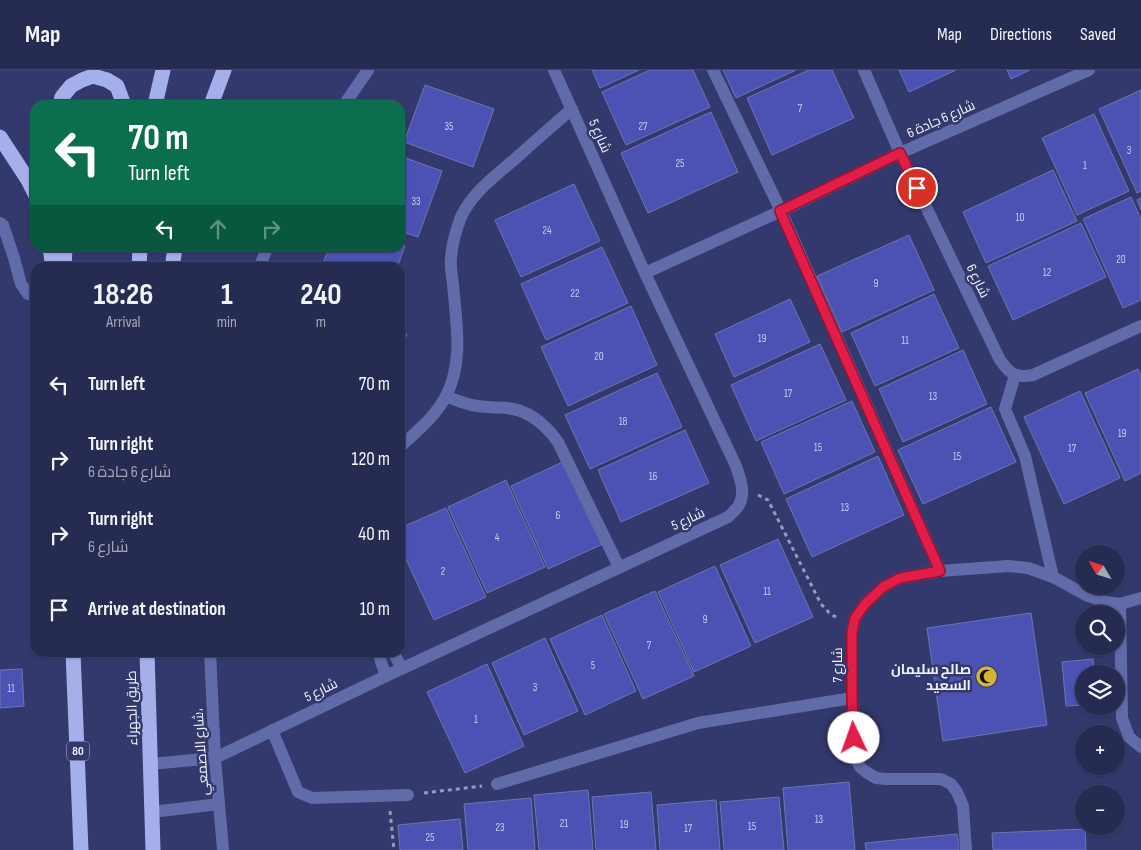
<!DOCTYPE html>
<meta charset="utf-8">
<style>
body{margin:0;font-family:"Sofia Sans Condensed",Cairo,sans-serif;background:#32375c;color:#f1f3f6;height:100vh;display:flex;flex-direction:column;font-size:19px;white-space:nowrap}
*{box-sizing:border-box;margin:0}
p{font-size:16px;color:#a4a7b8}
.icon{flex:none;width:28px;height:28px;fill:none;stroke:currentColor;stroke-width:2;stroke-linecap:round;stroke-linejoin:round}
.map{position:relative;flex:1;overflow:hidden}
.panel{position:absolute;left:30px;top:192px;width:375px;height:395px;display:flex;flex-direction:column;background:#262b52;border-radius:15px;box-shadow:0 1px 4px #0004,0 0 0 1px #424769}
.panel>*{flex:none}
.top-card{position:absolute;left:30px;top:30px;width:375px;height:152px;border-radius:15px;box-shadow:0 1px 4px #0004,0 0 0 1px #424769;background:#0b6e4f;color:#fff;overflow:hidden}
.needle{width:32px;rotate:308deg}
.fabs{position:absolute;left:1075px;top:475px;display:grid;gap:10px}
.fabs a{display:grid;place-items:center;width:50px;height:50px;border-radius:50%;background:#262b52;box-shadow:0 1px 4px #0004,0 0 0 1px #424769;font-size:25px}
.pin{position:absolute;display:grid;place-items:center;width:42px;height:42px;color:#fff;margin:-21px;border:2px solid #fff;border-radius:50%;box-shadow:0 1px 5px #0007}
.me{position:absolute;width:55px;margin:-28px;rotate:357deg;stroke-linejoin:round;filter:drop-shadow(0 0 4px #0008)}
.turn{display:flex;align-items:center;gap:18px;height:105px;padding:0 15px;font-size:22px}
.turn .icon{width:65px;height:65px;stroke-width:2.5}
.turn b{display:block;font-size:35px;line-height:42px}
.lanes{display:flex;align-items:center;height:48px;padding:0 15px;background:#0003;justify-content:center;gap:25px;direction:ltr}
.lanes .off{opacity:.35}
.eta{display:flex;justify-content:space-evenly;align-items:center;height:85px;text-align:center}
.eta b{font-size:30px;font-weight:700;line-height:35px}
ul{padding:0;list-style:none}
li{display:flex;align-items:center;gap:15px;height:75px;padding:0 15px}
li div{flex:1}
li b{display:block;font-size:19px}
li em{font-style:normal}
header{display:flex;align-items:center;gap:30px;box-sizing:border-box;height:70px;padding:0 25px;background:#262b52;border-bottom:1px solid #424769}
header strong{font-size:24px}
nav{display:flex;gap:28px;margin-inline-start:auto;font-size:18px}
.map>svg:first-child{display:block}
.building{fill:#4b52b3;stroke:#6d76af}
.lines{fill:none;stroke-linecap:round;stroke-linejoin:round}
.path{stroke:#979bb7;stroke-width:3;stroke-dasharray:4 4;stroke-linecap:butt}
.minor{stroke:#626ba9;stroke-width:12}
.highway{stroke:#a5b0eb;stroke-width:15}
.route-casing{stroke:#92132f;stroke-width:12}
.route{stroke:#e11d48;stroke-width:9}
.labels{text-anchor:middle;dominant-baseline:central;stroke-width:5;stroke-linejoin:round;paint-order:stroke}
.number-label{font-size:11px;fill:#c8cbe8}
.shield{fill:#33396d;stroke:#b8bbcf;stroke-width:1}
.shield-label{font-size:12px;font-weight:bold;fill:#f1f3f9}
.street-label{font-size:14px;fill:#f1f3f9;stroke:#33396d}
.poi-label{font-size:14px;font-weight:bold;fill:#f1f3f9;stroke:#33396d;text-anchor:end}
</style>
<header>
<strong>Map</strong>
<nav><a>Map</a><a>Directions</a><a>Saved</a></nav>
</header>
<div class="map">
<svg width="1141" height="780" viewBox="0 0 1141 780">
<rect width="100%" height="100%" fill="#33396d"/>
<g class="building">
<polygon points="592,0 639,0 600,18"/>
<polygon points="650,0 693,0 710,37 626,75 602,22"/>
<polygon points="723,0 796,0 736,28"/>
<polygon points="809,0 832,0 854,48 772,85 747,28"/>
<polygon points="899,0 956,0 909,22"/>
<polygon points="1007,0 1030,0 1011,9"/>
<polygon points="425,15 494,39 473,97 404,72"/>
<polygon points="1141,20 1141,121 1137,123 1099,39"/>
<polygon points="711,42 738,102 648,143 621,83"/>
<polygon points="1094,44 1129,121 1077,145 1042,68"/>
<polygon points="400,86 442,101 418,167 400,161"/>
<polygon points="1053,100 1077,151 986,193 963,142"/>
<polygon points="574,114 600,171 521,207 495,150"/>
<polygon points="1131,127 1141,149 1141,230 1123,238 1083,149"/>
<polygon points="1141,128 1141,140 1137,130"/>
<polygon points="1081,153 1106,207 1013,250 988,196"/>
<polygon points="909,165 934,220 842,262 817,206"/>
<polygon points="400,175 405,176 397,198 321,198 329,178 400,178"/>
<polygon points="602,177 628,233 546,270 521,214"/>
<polygon points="934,224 959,278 875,316 851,263"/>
<polygon points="790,229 810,272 734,307 715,264"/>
<polygon points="631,236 657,295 568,336 541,277"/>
<polygon points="400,261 407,264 400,284"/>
<polygon points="820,274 846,330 756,371 731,315"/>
<polygon points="963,280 987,334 903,372 879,319"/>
<polygon points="1138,299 1141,307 1141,403 1125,411 1085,323"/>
<polygon points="657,303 682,357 590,399 565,345"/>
<polygon points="1080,321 1120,408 1064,434 1024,347"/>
<polygon points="852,331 875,382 784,424 761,372"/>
<polygon points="991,337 1016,392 923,434 898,380"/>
<polygon points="685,360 709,413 621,452 598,400"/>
<polygon points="878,386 904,445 812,487 786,429"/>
<polygon points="567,390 605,473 548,499 511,416"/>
<polygon points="506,410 545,497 487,523 448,437"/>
<polygon points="446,438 486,527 434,550 400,476 400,458"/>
<polygon points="778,469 813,547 755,573 720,495"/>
<polygon points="715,496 751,576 694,602 658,522"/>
<polygon points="655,521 694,606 643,629 604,544"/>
<polygon points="1031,543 1047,655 943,671 927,558"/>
<polygon points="602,545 636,621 585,645 550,569"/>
<polygon points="545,568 578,641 524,665 492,593"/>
<polygon points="1093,589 1094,604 1084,604 1084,635 1066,636 1062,592"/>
<polygon points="487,594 524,676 465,703 427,622"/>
<polygon points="22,599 24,636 0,638 0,600"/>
<polygon points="849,712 855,780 788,780 783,718"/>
<polygon points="588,720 593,780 539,780 534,725"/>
<polygon points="651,722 656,780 596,780 592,727"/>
<polygon points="779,727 784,780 724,780 720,732"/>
<polygon points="531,728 535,780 468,780 464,734"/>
<polygon points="716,730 720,780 660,780 657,735"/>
<polygon points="460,749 463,780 400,780 398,755"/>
<polygon points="1085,759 1086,780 993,780 992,763"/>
<polygon points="957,764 959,780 866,780 865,773"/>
</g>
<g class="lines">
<g class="path">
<path d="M758,425L768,430L821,534C827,540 831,547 839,547"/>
<polyline points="424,723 482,716"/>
<polyline points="390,741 394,780"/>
</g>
<g class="minor">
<polyline points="713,0 781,141 940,501"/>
<path d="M864,0L900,83L1000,290C1011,305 1015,308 1033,305L1141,256"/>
<polyline points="344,35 368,0"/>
<polyline points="0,153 3,155 14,188 21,214 28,224 35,226"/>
<polyline points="259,198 267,178"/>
<polyline points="645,203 781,141 900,83 1089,0"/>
<polyline points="1015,305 1005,339 1025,386 1053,507"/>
<path d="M446,326C453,329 460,332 468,334C481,338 494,337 507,338C529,340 545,354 558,372L619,497"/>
<path d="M400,377C417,361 435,347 446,326C464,291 456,252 453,214C452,206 450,196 451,188C452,174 456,160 461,147C472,123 495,106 515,89C534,72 553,55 572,39"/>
<polyline points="1120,534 1122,648 1129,667 1141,677"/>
<polyline points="210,582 215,688 223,780"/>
<polyline points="379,582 381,592 386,606"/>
<polyline points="393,582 402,598"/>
<polyline points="272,660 298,722 312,728 408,725"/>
<path d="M150,694L215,688L386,606L728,447C732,443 737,439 739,435C746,422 740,409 736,396L645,203L554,0"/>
<polyline points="497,714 698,653 852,628"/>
<polyline points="152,742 219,734"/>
<polyline points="966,780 963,736 957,722 951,714 941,709 886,709 876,708 866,702 860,697 855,687 852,628 852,562 855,548 865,534 883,517 900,508 940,501 1008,496 1028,498 1053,507 1086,525 1106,532 1120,534 1141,528"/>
</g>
<g class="highway">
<polyline points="60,35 62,27 71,16 82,10 93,6 107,10 117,16 124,35"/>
<polyline points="155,35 163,0"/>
<polyline points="211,35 224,0"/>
<polyline points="0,67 28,110 35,124"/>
<polyline points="50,178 53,198"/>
<polyline points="64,198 65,178"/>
<polyline points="139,198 140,178"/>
<polyline points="172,198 175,178"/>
<polyline points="73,582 81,780"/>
<polyline points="147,582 153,780"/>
</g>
</g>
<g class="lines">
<defs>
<polyline id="route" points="854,668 852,628 852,562 855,548 865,534 883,517 900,508 940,501 780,141 900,83 917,118"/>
</defs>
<use href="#route" class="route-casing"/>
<use href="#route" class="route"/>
</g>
<defs>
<symbol id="mosque-disc" viewBox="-11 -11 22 22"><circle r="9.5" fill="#d3b635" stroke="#33396d"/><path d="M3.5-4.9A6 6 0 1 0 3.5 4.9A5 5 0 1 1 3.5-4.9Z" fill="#111"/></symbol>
</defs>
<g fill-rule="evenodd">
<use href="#mosque-disc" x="974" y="594" width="25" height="25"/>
</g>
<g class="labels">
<g class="number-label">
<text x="800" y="38">7</text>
<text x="449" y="56">35</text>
<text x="643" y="56">27</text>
<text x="1129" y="80">3</text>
<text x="680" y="93">25</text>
<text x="1085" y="95">1</text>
<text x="416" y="131">33</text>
<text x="1020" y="147">10</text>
<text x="547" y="160">24</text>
<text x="1121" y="189">20</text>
<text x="1047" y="202">12</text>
<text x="876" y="213">9</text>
<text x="575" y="223">22</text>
<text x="762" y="268">19</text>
<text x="905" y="270">11</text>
<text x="599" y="286">20</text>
<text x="788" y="323">17</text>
<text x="933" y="326">13</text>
<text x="623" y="351">18</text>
<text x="1122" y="363">19</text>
<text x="818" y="377">15</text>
<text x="1072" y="378">17</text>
<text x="957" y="386">15</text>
<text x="653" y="406">16</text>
<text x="845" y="437">13</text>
<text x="558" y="445">6</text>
<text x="497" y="467">4</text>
<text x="443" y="501">2</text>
<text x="767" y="521">11</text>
<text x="705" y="549">9</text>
<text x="649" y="575">7</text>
<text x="593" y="595">5</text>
<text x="535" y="617">3</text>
<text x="11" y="618">11</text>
<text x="476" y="649">1</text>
<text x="819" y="749">13</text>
<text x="564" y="753">21</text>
<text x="624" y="754">19</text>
<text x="752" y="756">15</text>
<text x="500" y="757">23</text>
<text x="688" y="758">17</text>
<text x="430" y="767">25</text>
</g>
<rect class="shield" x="67" y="671.5" width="22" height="19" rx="4"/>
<g class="shield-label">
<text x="78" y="681">80</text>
</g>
<g class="street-label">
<text transform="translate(941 49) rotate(-24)">شارع 6 جادة 6</text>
<text transform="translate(600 66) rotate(66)">شارع 5</text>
<text transform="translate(978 211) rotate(64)">شارع 6</text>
<text transform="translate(688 449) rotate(-25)">شارع 5</text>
<text transform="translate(837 595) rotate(-90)">شارع 7</text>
<text transform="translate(321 620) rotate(-26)">شارع 5</text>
<text transform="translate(132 638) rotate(-91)">طريق الجهراء</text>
<text transform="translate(201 682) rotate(-94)">شارع الاصمعي،</text>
</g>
<g class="poi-label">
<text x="971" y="599">صالح سليمان<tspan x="971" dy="16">السعيد</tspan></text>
</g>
</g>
</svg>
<div class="fabs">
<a><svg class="needle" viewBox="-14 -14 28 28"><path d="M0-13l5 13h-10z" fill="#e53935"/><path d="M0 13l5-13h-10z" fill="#a4a7b8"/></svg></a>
<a><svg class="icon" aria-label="search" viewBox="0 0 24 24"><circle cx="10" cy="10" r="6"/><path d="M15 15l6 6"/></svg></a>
<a><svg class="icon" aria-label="layers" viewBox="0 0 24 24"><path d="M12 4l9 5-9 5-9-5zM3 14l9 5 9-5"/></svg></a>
<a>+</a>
<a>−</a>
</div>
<div class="pin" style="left:917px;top:118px;background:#d93025"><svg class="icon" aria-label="arrive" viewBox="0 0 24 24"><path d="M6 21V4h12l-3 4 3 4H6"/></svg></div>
<svg class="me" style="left:854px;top:668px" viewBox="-20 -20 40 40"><circle r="19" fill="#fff"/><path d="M0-13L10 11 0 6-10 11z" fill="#e11d48"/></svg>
<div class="top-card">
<div class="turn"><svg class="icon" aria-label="left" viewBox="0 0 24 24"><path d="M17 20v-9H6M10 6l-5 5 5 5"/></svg><div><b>70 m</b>Turn left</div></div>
<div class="lanes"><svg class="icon" aria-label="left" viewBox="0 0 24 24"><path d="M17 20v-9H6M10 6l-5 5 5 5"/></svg><svg class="icon off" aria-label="ahead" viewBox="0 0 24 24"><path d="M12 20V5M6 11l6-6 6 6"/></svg><svg class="icon off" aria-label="right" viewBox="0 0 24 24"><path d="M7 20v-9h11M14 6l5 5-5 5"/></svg></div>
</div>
<section class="panel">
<div class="eta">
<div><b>18:26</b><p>Arrival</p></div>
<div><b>1</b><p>min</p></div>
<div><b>240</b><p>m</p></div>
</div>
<ul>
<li><svg class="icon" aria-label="left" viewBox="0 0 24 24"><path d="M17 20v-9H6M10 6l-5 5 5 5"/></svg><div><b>Turn left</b></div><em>70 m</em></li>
<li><svg class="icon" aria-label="right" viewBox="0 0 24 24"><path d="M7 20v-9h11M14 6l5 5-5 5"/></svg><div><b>Turn right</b><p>شارع 6 جادة 6</p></div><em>120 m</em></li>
<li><svg class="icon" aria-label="right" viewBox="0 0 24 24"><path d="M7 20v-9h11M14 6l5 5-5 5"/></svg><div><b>Turn right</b><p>شارع 6</p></div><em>40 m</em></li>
<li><svg class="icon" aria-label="arrive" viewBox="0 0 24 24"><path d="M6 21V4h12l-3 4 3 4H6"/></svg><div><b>Arrive at destination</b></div><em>10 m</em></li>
</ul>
</section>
</div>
